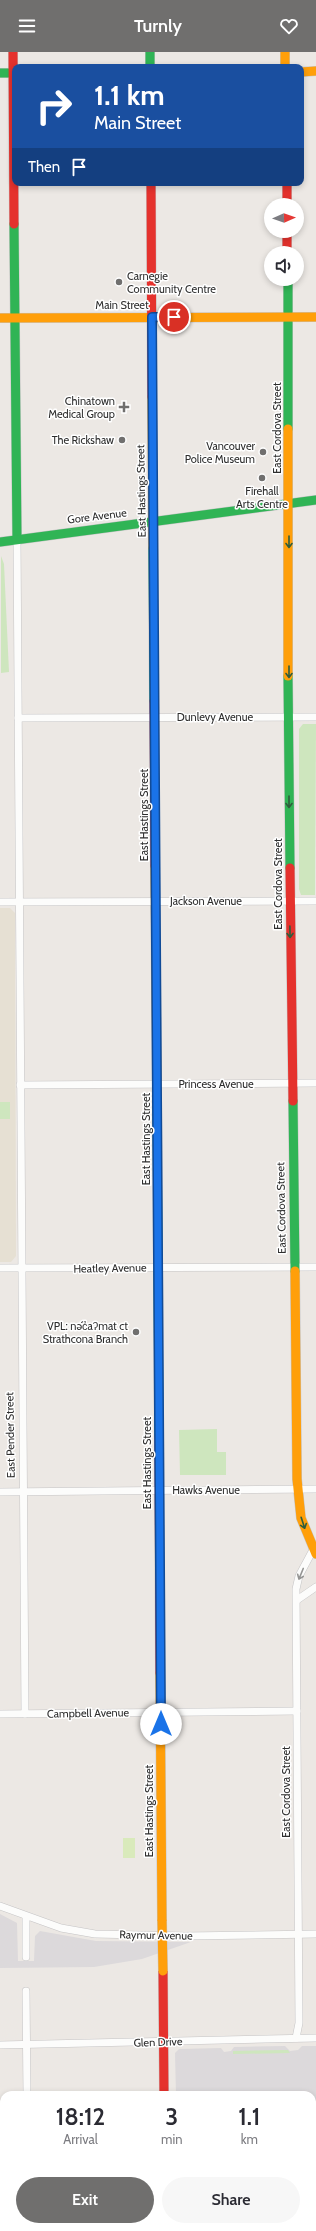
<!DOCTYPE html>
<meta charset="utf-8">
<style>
body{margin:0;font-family:Cabin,sans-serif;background:#f7f7f7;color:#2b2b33;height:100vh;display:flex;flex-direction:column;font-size:15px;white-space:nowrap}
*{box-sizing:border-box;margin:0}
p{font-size:13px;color:#7c7c81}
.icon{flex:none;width:22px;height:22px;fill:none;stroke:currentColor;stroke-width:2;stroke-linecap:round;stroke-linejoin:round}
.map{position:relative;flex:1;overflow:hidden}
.details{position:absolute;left:0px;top:2039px;width:316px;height:140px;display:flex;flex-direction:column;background:#fff;border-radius:12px 12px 0 0;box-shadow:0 2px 6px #0003}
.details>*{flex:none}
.top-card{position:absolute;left:12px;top:12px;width:292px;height:122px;border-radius:8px;box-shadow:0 2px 6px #0003;background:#1a4fa0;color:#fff;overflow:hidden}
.needle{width:26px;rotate:88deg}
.tools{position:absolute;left:264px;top:146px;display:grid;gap:8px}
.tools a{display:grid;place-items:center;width:40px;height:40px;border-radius:50%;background:#fff;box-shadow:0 2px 6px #0003;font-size:20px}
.pin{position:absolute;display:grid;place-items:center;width:34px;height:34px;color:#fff;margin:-17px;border:2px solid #fff;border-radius:50%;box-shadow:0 1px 4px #0007}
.me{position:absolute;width:44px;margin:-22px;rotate:0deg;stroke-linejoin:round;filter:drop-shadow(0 0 3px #0008)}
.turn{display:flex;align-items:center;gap:14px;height:84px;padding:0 16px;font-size:18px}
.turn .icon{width:52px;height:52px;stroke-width:2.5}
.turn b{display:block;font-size:28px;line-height:34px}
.then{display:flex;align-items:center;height:38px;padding:0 16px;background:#0003;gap:8px;font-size:15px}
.eta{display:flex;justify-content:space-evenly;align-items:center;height:68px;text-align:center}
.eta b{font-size:24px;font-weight:600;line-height:28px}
.primary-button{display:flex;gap:8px;margin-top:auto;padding:8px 16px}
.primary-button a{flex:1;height:46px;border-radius:24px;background:#706f6e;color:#fff;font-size:16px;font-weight:600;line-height:46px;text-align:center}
.primary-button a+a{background:#f7f7f7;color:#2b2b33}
header{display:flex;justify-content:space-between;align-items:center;height:52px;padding:0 16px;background:#706f6e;color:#fff;font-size:18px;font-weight:600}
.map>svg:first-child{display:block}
.industrial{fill:#dcd9db}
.education{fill:#e6e0d3}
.green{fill:#cee6be}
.pitch{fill:#d9eabb}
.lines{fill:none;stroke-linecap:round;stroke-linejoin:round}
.street-casing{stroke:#c5c4c5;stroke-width:8}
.fast-casing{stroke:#c5c4c5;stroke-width:10}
.slow-casing{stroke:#c5c4c5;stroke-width:10}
.jam-casing{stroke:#c5c4c5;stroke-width:10}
.street{stroke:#fcfcfb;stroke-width:7}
.fast{stroke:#30b455;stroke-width:9}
.slow{stroke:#ff9f0a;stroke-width:9}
.jam{stroke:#e5322d;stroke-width:9}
.slow-bridge-casing{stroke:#c6c5c4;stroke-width:10;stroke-linecap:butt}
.slow-bridge{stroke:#ff9f0a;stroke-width:9}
.oneway{stroke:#2f5d3c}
.oneway2{stroke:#959594}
.route-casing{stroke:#114b97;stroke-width:10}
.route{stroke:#1a73e8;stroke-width:7}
.poi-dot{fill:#706f6e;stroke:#fff;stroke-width:1.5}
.labels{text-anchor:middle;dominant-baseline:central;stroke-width:3;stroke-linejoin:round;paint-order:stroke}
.poi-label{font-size:11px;fill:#2e2e2e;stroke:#fff;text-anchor:end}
.street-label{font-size:11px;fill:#2e2e2e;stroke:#fff}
</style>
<header><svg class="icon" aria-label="menu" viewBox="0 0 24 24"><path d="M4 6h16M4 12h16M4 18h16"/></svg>Turnly<svg class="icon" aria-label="heart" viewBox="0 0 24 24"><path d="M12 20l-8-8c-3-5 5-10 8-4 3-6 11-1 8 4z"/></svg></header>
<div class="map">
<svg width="316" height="2179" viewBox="0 0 316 2179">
<rect width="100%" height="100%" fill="#ece8e4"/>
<g class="industrial">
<polygon points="0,1862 17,1871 18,1909 34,1909 35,1884 40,1879 96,1889 191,1890 142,1907 94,1915 0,1916"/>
<polygon points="285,1994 290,1999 298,1998 302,1994 316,1994 316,2178 198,2179 196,2175 312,2175 312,2043 176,2043 175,2001 179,1997 221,1996 224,2000 231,1999 234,1995"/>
</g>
<polygon class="education" points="0,856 10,856 15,861 16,1204 11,1210 0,1210"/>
<g class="green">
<polygon points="1,504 4,512 9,620 1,621"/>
<polygon points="303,672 316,672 315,843 301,843 299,837 299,677"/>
<rect x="0" y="1050" width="10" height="17"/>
<polygon points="217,1377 217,1400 226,1400 226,1423 180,1423 179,1378"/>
<polygon points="288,1998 290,2001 233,2002 233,1999"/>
</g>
<rect class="pitch" x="123" y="1786" width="12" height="20"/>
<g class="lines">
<defs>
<g id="street">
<polyline points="17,487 25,1662"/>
<polyline points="18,666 316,665"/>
<polyline points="0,850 316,849"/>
<polyline points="20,1033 316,1031"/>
<polyline points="0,1216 316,1215"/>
<polyline points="0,1440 316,1437"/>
<polyline points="297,1548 316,1535"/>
<polyline points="0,1662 297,1659"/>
<polyline points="0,1854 61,1876 95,1882 185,1884 316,1882"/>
<polyline points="26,1905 26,1865"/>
<polyline points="26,1939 27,2043"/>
<polyline points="296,1986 299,1971 296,1537 299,1524 313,1498"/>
<polyline points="0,1993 316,1986"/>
<polyline points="29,2175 29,2179"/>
</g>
<g id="fast">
<polyline points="150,0 150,15"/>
<polyline points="0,21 15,21"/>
<polyline points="14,172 17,487"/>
<polyline points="288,227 288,377"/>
<polyline points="0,490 316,448"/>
<polyline points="153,496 154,649"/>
<polyline points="288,624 290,816"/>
<polyline points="157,1044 159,1384"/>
<polyline points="293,1049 295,1219"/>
<polyline points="158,2175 159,2179"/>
</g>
<g id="slow">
<polyline points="285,0 285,15"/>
<polyline points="301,20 316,19"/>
<polyline points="0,266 316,265"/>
<polyline points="152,345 153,496"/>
<polyline points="288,377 288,624"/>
<polyline points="155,814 157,1044"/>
<polyline points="295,1219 297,1427 301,1466 316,1502"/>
<polyline points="160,1621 162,1869"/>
<polyline points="183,2175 185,2179"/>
</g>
<g id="jam">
<polyline points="13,0 14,172"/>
<polyline points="151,131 152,345"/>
<polyline points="287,131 287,153"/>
<polyline points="287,179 287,201"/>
<polyline points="154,649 155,814"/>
<polyline points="290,816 293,1049"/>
<polyline points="159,1384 160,1621"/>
<polyline points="163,1919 164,2043"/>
</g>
</defs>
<use href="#street" class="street-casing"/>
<use href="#fast" class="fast-casing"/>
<use href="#slow" class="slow-casing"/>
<use href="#jam" class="jam-casing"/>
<use href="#street" class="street"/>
<use href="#fast" class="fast"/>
<use href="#slow" class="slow"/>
<use href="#jam" class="jam"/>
<defs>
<polyline id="slow-bridge" points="162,1869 163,1919"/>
</defs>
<use href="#slow-bridge" class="slow-bridge-casing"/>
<use href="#slow-bridge" class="slow-bridge"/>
</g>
<defs><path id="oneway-shaft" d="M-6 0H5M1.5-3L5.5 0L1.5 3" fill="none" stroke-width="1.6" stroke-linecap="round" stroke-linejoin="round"/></defs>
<g class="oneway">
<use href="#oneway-shaft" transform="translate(289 490) rotate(90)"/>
<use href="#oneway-shaft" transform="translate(289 620) rotate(90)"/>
<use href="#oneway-shaft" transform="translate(289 750) rotate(90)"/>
<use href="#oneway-shaft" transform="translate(290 880) rotate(89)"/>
<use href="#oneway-shaft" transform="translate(303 1471) rotate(72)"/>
</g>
<use class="oneway2" href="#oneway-shaft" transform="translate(301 1522) rotate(112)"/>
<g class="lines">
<defs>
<polyline id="route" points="161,1672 152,265 174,265"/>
</defs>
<use href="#route" class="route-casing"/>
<use href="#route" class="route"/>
</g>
<g class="poi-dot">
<circle cx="119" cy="230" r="4"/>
<path d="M122 349h4v4h4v4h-4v4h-4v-4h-4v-4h4z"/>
<circle cx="122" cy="388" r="4"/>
<circle cx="263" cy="400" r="4"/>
<circle cx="262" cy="426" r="4"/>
<circle cx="136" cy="1280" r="4"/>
</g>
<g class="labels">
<g class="poi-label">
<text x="127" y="224" text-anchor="start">Carnegie<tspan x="127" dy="13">Community Centre</tspan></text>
<text x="115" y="349">Chinatown<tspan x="115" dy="13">Medical Group</tspan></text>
<text x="114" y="388">The Rickshaw</text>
<text x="255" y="394">Vancouver<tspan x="255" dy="13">Police Museum</tspan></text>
<text x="262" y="439" text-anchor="middle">Firehall<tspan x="262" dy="13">Arts Centre</tspan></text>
<text x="128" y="1274">VPL: nə́c̓aʔmat ct<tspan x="128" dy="13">Strathcona Branch</tspan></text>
</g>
<g class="street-label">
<text x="122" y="253">Main Street</text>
<text transform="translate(277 376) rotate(-90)">East Cordova Street</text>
<text transform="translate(141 439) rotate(-91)">East Hastings Street</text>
<text transform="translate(97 464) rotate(-7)">Gore Avenue</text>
<text x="215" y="665">Dunlevy Avenue</text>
<text transform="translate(144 763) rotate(-90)">East Hastings Street</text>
<text transform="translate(278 832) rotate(-90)">East Cordova Street</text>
<text x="206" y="849">Jackson Avenue</text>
<text x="216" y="1032">Princess Avenue</text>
<text transform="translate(146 1087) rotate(-90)">East Hastings Street</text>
<text transform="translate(281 1156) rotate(-91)">East Cordova Street</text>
<text transform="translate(110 1216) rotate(-1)">Heatley Avenue</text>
<text transform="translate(10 1383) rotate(-91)">East Pender Street</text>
<text transform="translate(147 1411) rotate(-90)">East Hastings Street</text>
<text x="206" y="1438">Hawks Avenue</text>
<text transform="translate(88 1661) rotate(-1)">Campbell Avenue</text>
<text transform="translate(286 1740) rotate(-90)">East Cordova Street</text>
<text transform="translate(149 1759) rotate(-90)">East Hastings Street</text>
<text transform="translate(156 1883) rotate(1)">Raymur Avenue</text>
<text transform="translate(158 1990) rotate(-2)">Glen Drive</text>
</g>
</g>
</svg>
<div class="tools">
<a><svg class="needle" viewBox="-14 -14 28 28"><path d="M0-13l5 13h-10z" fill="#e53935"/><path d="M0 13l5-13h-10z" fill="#7c7c81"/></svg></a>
<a><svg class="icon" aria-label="sound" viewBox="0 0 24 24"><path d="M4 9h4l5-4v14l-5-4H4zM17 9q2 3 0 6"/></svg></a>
</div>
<div class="pin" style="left:174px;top:265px;background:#d93025"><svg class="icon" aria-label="arrive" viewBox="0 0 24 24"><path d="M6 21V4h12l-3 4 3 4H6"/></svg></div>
<svg class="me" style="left:161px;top:1672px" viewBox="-20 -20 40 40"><circle r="19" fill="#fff"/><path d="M0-13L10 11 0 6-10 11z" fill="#1a73e8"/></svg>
<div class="top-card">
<div class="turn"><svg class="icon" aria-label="right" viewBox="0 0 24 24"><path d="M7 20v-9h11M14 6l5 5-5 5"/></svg><div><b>1.1 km</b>Main Street</div></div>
<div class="then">Then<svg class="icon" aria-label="arrive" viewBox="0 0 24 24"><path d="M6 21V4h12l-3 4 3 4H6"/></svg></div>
</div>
<section class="details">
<div class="eta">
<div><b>18:12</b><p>Arrival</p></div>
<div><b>3</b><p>min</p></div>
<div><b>1.1</b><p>km</p></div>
</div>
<div class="primary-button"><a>Exit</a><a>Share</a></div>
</section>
</div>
